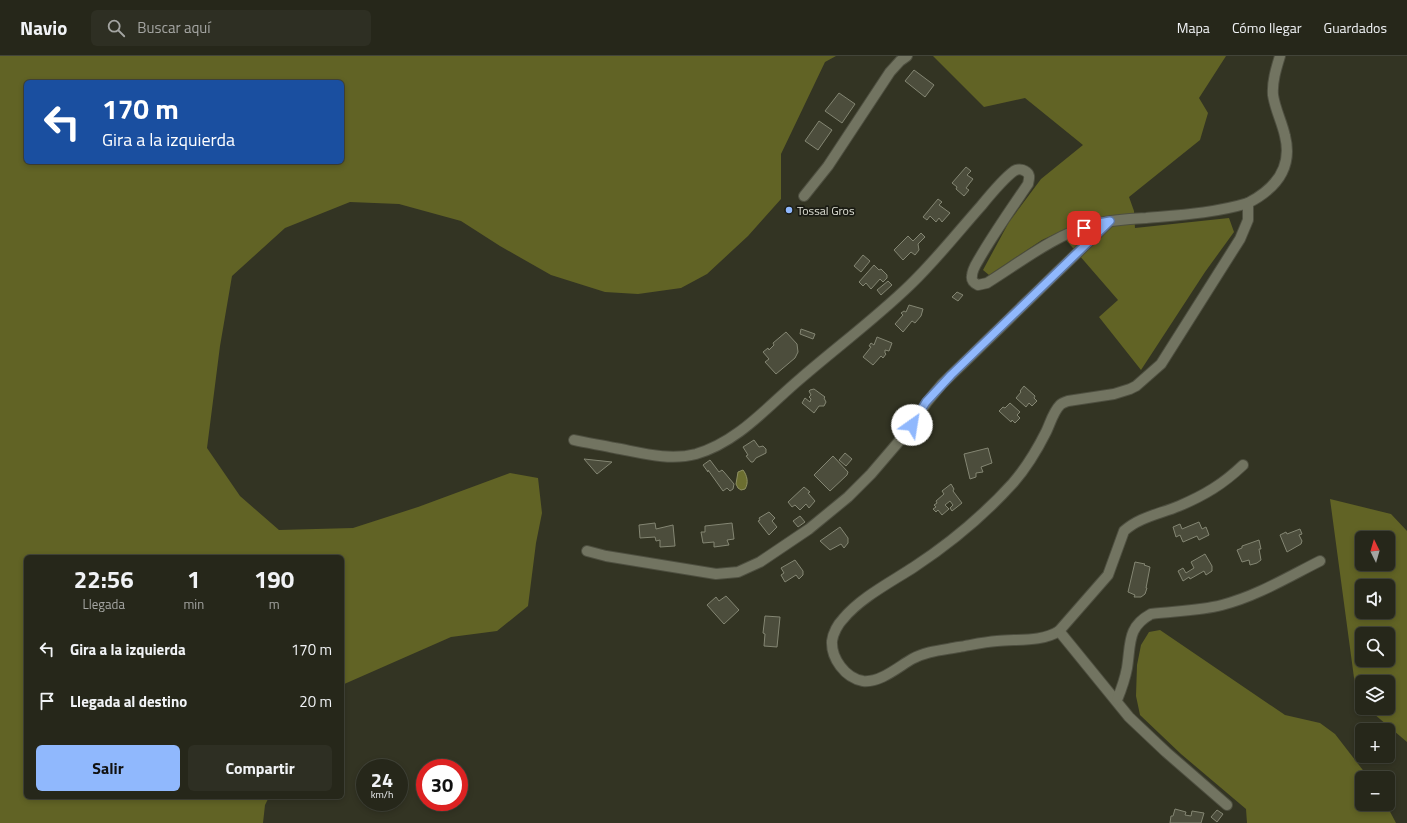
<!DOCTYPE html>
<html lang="es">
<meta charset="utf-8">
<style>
body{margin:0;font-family:"Titillium Web",sans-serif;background:#2e2f23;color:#f1f3f6;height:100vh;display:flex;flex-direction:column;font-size:15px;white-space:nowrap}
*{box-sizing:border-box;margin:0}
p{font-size:13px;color:#a4a5a2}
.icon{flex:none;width:22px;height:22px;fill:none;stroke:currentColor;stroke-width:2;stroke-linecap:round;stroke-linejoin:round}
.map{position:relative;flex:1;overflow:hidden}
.panel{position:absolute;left:24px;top:499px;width:320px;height:244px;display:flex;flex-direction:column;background:#26271a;border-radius:6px;box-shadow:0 2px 6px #0003,0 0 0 1px #424439}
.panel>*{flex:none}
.guide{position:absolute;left:24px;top:24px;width:320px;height:84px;border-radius:6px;box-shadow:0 2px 6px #0003,0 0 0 1px #424439;background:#1a4fa0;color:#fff;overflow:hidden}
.needle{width:26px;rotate:355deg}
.controls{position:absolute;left:1355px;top:475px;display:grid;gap:8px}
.controls a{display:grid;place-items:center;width:40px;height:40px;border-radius:6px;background:#26271a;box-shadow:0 2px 6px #0003,0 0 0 1px #424439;font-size:20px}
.speed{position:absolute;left:356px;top:703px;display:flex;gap:8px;font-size:20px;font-weight:700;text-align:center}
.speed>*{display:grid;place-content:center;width:52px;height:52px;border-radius:50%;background:#26271a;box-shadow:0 2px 6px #0003,0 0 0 1px #424439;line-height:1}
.speed small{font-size:10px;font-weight:400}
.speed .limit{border:6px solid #d22;background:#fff;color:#111}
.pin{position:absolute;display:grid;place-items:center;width:34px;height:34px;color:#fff;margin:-17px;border-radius:8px;box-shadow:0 2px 6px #0006}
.me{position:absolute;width:44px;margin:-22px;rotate:32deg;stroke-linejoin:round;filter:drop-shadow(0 0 3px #0008)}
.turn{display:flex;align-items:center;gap:14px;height:84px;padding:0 12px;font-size:18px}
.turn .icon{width:52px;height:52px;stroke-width:2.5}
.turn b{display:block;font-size:28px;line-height:34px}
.eta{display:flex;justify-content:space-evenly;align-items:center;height:68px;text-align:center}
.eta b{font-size:24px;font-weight:700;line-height:28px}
.action{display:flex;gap:8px;margin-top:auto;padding:8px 12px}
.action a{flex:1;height:46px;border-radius:6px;background:#90b8fd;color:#111;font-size:16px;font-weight:700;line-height:46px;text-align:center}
.action a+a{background:#2e2f23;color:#f1f3f6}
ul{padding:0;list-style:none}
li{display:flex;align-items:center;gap:12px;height:52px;padding:0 12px}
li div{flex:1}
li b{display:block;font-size:15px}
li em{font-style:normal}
header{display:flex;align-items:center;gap:24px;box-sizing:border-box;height:56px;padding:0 20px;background:#26271a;border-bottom:1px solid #424439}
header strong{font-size:19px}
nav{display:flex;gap:22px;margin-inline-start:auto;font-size:14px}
.search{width:280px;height:36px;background:#2e2f23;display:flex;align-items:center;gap:10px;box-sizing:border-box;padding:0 14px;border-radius:6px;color:#a4a5a2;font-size:15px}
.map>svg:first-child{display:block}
.forest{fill:#616325;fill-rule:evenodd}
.water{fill:#6c6e30;stroke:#8e9062}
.building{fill:#4c4d3c;stroke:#848673}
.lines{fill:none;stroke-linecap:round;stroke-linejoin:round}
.street-casing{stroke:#4e4f40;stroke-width:12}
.street{stroke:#727461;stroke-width:10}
.route-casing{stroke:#5e78a4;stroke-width:10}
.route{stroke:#90b8fd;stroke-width:7}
.poi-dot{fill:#90b8fd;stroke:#1a1b13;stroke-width:1.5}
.labels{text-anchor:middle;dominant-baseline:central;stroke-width:3.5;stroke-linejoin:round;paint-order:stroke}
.poi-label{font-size:12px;fill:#dfe0d5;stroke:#1a1b13;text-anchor:start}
</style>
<header>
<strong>Navio</strong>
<div class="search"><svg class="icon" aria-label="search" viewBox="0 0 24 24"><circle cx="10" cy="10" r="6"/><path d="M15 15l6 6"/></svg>Buscar aquí</div>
<nav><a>Mapa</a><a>Cómo llegar</a><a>Guardados</a></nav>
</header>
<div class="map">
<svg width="1407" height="767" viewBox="0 0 1407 767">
<rect width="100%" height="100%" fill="#333423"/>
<g class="forest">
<path d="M0,0H836L825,6L781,98V143L748,180L707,218L681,232L638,238L605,236L551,219L500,190L461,165L399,148L350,146L285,172L232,220L220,290L207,392L240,440L279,474L353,472L418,451L510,417L538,422L542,457L536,487L528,550L497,575L451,581L342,629V501H26V741H269L265,749L263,767H0ZM26,26H342V106H26Z"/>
<polygon points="933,0 1226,0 1199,42 1208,57 1200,84 1129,141 1134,155 1135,172 1229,162 1234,176 1205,216 1141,314 1099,261 1118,244 1059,176 1042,184 989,219 983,214 1009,166 1041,123 1083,89 1025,42 984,51"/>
<path d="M1330,443L1391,458L1407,475V686L1367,652H1388V626H1362V648L1357,644ZM1362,482H1388V508H1362ZM1362,530H1388V556H1362ZM1362,578H1388V604H1362Z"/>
<polygon points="1160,574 1285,659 1320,667 1335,678 1369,722 1362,722 1362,748 1386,748 1396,767 1247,767 1246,753 1181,698 1140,659 1136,640 1137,609 1141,589 1149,576"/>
</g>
<path class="water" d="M743,414C747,419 749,427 745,433L741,434L738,432L736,428L738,416Z"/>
<g class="building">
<polygon points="914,14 934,29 925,41 905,25"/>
<polygon points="839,37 855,48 842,67 825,55"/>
<polygon points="819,65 832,74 818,94 805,85"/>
<polygon points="966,111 971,115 967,119 973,123 966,132 969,134 964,140 956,133 957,131 952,127"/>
<polygon points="938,143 942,146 939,149 950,157 942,166 939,162 936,166 930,160 927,164 923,161"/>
<polygon points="921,177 925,181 918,188 919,194 915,199 911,196 903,204 894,194 908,180 913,185"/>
<polygon points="863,199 870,205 861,216 854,210"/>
<polygon points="874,209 879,214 881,213 887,219 887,222 883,226 880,223 871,233 866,227 863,230 859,226"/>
<polygon points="888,225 892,229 881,239 877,234"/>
<polygon points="957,236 963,239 958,245 952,241"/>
<polygon points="909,249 923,253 921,260 915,267 912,265 903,276 895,268 903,259 901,257 904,255 906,256"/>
<polygon points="801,273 815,278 813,283 800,278"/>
<polygon points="786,276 797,288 798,296 795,302 776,318 765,306 769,303 763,296 768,292 769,294 774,289 773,287"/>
<polygon points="877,281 892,287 889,295 885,294 885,297 886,298 883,302 881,300 873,309 863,301 871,291 869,290 871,287 874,289"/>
<polygon points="1024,330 1035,340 1034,342 1037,345 1032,350 1029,347 1026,351 1016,342 1021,336 1020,335"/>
<polygon points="814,333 825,341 824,342 826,346 824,350 819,350 814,357 802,347 805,342 810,346 811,343 809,341 811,339 809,335 810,334"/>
<polygon points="1010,347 1020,356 1017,359 1020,362 1015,367 1012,364 1011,366 999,355 1003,351 1005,352"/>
<polygon points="754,384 759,391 763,390 766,393 766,397 756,402 753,406 751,406 746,400 748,399 743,391"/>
<polygon points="988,392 992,407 981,411 983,416 976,417 976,421 970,423 964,398"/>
<polygon points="845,397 852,403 846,410 839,404"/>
<polygon points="833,400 848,416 847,419 830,435 814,419"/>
<polygon points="584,403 612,406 597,418"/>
<polygon points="710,404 719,416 722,414 724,416 734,428 733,433 730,435 727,432 723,435 708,414 708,416 703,409"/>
<polygon points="951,428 954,433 953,435 962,447 952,455 950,452 953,449 950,445 945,449 949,453 942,459 938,454 936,456 933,453 936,451 934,449 937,447 936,445 944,438 942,435"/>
<polygon points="804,431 810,436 808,437 815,445 809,452 806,448 800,454 795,449 792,451 788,446"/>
<polygon points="769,456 775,462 772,465 777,471 769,479 758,465 760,464 759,462"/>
<polygon points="800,460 805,466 798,471 793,465"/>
<polygon points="1199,466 1202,473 1206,471 1209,479 1199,484 1197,480 1183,486 1180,479 1176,481 1173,471 1180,468 1182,473"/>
<polygon points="655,467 656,473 673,469 675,490 660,491 660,484 656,485 655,481 640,482 639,469"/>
<polygon points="732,467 734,483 727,484 729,489 714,491 714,486 703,487 701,476 705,476 705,470"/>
<polygon points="840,471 848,482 848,487 844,492 841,488 830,494 820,485"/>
<polygon points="1300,473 1302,478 1299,479 1302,485 1301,488 1287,496 1280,479 1286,476 1287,478"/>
<polygon points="1259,484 1261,493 1259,493 1261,504 1257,507 1250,509 1249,504 1242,506 1237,494 1242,492 1242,490"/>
<polygon points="1205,498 1212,510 1212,515 1206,519 1204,515 1190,523 1189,521 1183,525 1178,515 1183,512 1186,517 1194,512 1191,506"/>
<polygon points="795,504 803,515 803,519 799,523 796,519 785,526 781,519 784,517 781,512"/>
<polygon points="1135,506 1145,508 1144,509 1150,511 1146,532 1147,532 1145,538 1141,541 1134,541 1135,539 1128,536"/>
<polygon points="726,540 739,554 724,568 707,549 716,541 719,545"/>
<polygon points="765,560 780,561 777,591 764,590 765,578 763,577"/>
<polygon points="1175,753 1186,756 1185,759 1191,760 1192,755 1204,757 1201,767 1170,767 1171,760 1173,760"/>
<polygon points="1217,754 1223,758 1217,766 1211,761"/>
</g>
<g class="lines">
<defs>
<g id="street">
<polyline points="804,140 828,110 890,16 900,5 907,0"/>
<path d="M1248,147C1275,133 1293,112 1285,80C1282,66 1275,53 1273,39C1272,26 1276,13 1280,0"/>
<path d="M574,384C587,387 601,389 615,392C642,397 669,405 696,398C738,386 768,350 800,323C837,291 876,262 910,229C936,204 957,177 981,150C990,139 1003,123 1014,115C1017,113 1022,113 1025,115C1031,118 1029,123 1028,128C1011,153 994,177 979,203C976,208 972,214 972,220C971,225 974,227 978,229L987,227C1021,206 1054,179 1094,168C1111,164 1128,163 1146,162C1180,159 1215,157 1248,147V164L1240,183L1161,308L1136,330L1130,333L1114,338L1068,345C1065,346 1062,347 1060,349C1053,356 1050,368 1046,376C1037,394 1026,412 1013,427C984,459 949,488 914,511C891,526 860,542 843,563C838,568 833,577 832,585C831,602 845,622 863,625C880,627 898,611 912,603C926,595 943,594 959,591C971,589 984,586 997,585C1018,583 1042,586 1059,575L1108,519L1124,475C1139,461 1160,458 1179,450C1205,439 1223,428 1243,409"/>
<polyline points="587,495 606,500 716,518 738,516 760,506 809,473 848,441 871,418 907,376 927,346 942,328 1109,166"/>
<polyline points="1059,575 1129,661 1166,696 1227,749"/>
<path d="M1117,644C1121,634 1125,623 1127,612C1131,587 1127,571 1151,558C1174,555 1199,555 1222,549C1257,540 1288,521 1320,505"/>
</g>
</defs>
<use href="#street" class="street-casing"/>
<use href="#street" class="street"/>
</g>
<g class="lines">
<defs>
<polyline id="route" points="912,369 926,346 951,319 1110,165 1093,168 1084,172"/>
</defs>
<use href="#route" class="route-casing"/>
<use href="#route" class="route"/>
</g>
<circle class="poi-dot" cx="789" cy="154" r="4"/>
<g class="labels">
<g class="poi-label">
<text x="797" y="154">Tossal Gros</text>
</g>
</g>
</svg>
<div class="controls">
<a><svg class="needle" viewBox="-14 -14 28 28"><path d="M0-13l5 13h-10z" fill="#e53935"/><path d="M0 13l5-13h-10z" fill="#a4a5a2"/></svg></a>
<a><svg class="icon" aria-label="sound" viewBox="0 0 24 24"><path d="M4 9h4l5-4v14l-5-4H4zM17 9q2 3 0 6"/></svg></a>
<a><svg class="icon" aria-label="search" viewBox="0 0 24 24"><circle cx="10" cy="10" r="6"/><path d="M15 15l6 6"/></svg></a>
<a><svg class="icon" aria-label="layers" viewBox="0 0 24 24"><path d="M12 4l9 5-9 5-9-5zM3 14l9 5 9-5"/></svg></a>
<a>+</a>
<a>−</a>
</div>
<div class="speed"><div>24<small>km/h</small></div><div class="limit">30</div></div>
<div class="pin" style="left:1084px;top:172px;background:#d93025"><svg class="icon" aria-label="arrive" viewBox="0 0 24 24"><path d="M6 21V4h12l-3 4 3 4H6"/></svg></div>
<svg class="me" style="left:912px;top:369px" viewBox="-20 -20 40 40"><circle r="19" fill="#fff"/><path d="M0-13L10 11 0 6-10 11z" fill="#90b8fd"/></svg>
<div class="guide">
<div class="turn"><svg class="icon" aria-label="left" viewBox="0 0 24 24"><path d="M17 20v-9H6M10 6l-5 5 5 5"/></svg><div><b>170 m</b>Gira a la izquierda</div></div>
</div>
<section class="panel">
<div class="eta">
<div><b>22:56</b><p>Llegada</p></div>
<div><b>1</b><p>min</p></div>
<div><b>190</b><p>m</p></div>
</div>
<ul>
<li><svg class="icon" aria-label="left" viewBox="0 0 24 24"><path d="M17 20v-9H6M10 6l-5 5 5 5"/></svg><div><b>Gira a la izquierda</b></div><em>170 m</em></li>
<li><svg class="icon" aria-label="arrive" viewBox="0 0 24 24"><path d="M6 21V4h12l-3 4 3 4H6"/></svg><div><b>Llegada al destino</b></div><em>20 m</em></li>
</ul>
<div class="action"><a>Salir</a><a>Compartir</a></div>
</section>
</div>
